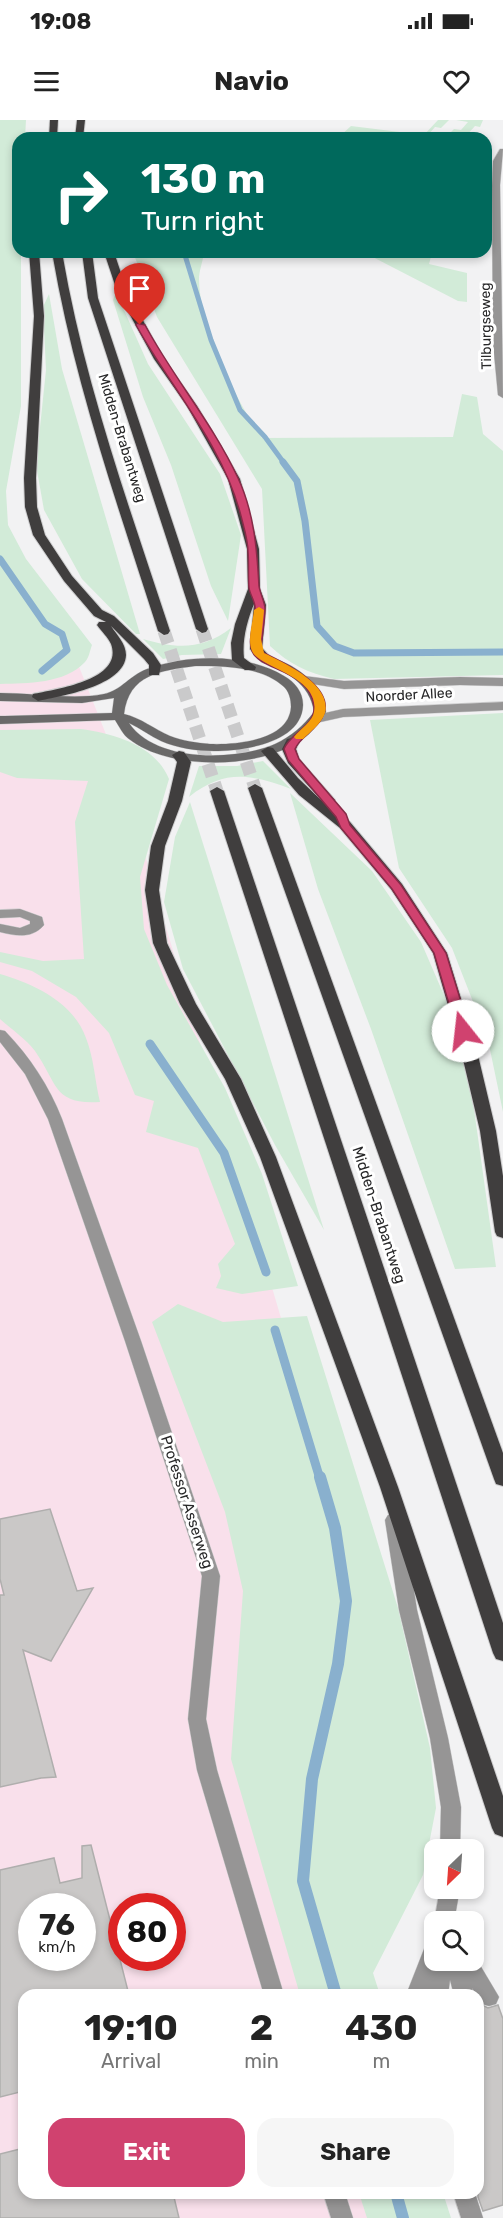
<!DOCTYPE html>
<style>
body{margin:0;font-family:Rubik,sans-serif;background:#f6f6f6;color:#222;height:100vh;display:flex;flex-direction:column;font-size:22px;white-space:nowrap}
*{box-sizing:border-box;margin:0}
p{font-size:20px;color:#767676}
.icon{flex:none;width:33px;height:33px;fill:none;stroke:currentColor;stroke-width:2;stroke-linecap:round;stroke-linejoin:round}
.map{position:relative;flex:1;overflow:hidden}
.sheet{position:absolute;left:18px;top:1869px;width:466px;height:210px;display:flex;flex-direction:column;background:#fff;border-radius:18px;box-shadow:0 3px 9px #0003}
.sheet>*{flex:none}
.top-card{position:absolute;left:12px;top:12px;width:480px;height:126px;border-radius:18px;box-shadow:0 3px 9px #0003;background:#00695c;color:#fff;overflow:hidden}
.needle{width:39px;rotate:205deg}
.controls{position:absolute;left:424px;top:1719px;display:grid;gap:12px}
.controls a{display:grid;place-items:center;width:60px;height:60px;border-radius:12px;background:#fff;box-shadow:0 3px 9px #0003;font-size:30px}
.speed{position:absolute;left:18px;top:1773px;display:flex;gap:12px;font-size:30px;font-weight:700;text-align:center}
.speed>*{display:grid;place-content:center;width:78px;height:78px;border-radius:50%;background:#fff;box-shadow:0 3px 9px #0003;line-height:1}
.speed small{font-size:15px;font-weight:400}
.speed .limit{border:9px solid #d22;background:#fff;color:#111}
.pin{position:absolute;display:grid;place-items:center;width:51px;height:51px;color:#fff;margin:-62px -26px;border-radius:50% 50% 50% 0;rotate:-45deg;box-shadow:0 0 6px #0007}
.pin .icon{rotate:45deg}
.me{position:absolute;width:66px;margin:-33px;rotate:344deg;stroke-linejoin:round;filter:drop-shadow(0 0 4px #0008)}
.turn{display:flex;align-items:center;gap:21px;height:126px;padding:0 30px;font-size:27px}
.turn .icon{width:78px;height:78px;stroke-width:2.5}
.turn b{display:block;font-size:42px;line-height:51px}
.eta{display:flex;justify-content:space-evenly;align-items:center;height:102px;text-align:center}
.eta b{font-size:36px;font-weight:700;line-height:42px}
.button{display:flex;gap:12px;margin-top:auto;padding:12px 30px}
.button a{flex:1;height:69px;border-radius:18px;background:#d0426f;color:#fff;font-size:24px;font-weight:700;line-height:69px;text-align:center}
.button a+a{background:#f6f6f6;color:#222}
.status{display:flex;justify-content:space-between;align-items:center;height:42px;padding:0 30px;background:#fff;direction:ltr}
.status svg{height:16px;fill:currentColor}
header{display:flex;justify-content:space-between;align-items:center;height:78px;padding:0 30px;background:#fff;font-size:27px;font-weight:700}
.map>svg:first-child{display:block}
.industrial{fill:#f9e0eb;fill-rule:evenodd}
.green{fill:#d2ebd8}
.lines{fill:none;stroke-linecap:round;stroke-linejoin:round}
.stream-far3{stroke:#89b0ce;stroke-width:5}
.stream-far2{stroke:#89b0ce;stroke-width:7}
.stream-far1{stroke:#89b0ce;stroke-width:9}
.stream{stroke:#89b0ce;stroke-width:12}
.building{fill:#cac8c7;stroke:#afaead;stroke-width:1.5;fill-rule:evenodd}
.trunk-tunnel{stroke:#cacacb;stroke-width:13;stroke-dasharray:13 7;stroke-linecap:butt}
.service-casing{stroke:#cececf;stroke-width:1}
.tertiary-casing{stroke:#cececf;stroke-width:1}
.secondary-casing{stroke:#cececf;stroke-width:1}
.trunk-casing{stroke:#cececf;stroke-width:2}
.service{fill:#969595;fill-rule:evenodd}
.tertiary{fill:#969595;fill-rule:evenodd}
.secondary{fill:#6a6969;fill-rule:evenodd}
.trunk{fill:#403e3e;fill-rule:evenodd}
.route{fill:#d0426f;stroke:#872b48;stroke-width:1.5}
.slow{fill:#f59e0b}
.labels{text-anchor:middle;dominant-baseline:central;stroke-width:6;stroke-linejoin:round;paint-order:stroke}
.far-street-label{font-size:14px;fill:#282829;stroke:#fff}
.street-label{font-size:15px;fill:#282829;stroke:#fff}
</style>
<div class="status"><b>19:08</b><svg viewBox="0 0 49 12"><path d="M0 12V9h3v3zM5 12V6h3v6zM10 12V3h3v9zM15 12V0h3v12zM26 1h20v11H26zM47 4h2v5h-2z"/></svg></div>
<header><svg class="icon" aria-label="menu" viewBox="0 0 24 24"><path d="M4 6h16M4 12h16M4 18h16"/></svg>Navio<svg class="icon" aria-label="heart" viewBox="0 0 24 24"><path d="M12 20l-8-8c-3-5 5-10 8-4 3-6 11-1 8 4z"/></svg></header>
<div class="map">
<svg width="503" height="2098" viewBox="0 0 503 2098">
<rect width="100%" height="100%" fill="#f2f2f3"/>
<path class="industrial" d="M70,524L119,647L363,1477L354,1875H24V2073H402L409,2098H0V554ZM32,1786H82V1838H32ZM122,1786H172V1838H122Z"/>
<g class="green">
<path d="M0,0H26L25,18H18V132H21V286L6,371L8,405L26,439L92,525C90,530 89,538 85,542C65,564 27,563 0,564Z"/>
<polygon points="438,0 449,0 441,8 435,7 427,16 435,17 439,12 449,14 454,9 461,10 468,2 456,0 483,0 480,7 475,6 464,18 338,18 351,6 424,15"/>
<path d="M133,132H204C203,141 199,151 199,159C199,205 236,281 262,318L453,317L462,274L477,277L483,314L503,331V555L334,559C308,553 289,544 270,526L262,369L157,197Z"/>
<polygon points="363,132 436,132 432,133 429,144 467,153 467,182 458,181"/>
<polygon points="116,172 148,244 220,354 241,415 228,501 211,466 171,345 143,277 113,180"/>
<polygon points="49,174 62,249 140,514 136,514 82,459 44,390 36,345 46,250 43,187"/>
<path d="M231,508L221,534L182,535L163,539L143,519C177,529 202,530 231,508Z"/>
<polygon points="503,593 503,992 488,920 452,828 399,748 370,600"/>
<path d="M81,609C115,614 155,625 169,659L140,757L144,809L167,865L225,968L262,1054L298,1166L242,1174L216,1168L221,1156L218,1144L235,1124L198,1028L146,1012L154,981L135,975L109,913L76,877L32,851L0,842V832L43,841L84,839L75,702L88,661L17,658L0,652V610Z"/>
<path d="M263,641L291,669C251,654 224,649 189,677L199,646H237Z"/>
<polygon points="290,673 372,751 421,822 453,896 474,989 496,1147 455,1149 371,909 318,769"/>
<polygon points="190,682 324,1110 275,1025 183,849 164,782 175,717"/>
<path d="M0,854C34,864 73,882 86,918C94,938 95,962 100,982C53,985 58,964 35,931C26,919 11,909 0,899Z"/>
<polygon points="178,1184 223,1202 307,1196 398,1488 430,1628 436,1688 423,1755 373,1853 380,1875 300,1875 231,1639 243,1471 225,1392 152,1202"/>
<polygon points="359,2073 443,2073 451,2098 367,2098"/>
</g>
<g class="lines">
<polyline class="stream-far3" points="184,132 211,220 240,290 265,317 284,343"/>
<g class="stream-far2">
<polyline points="283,342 297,361 305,401 317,506 335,526 354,533 503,532"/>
<polyline points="0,439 45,504 62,514 67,530 42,551"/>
</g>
<g class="stream-far1">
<polyline points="150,924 224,1033 266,1152"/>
<polyline points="275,1210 320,1359"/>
</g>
<g class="stream">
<polyline points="320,1357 335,1408 346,1481 338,1544 312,1659 303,1761 336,1875"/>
<polyline points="396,2073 403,2098"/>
</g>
</g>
<g class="building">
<polygon points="50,1389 77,1471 93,1468 51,1541 23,1530 56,1657 41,1658 0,1667 0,1475 4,1475 0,1459 0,1399"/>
<path d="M91,1725L129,1875H24V1971L0,1977V1750L54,1738L60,1763L82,1758V1726ZM32,1786H82V1838H32Z"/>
<polygon points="478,1883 488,1888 498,1885 503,1899 503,2085 483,2091 478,2077"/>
<polygon points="24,2028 24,2073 173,2073 179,2098 0,2098 0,2034"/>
</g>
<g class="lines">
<g class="trunk-tunnel">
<polyline points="202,509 255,668"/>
<polyline points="164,511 217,671"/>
</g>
<defs>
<g id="service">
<path d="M20,789L42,797L44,805C32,819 16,816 0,812V804L20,808L30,804V801L20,797L0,798V790Z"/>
<polygon points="394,1393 400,1395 403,1400 417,1490 448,1618 461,1687 460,1730 440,1730 441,1687 430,1618 399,1490 385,1400 388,1395"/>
<polygon points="440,1768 460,1768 454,1802 435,1802 435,1804 434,1802"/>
<polygon points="435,1816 435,1840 474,1840 474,1835 499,1877 496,1884 489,1886 482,1884 472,1868 474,1875 454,1875 450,1860 448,1875 428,1875 428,1870 426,1875 406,1875 428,1819"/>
<polygon points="453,2073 475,2073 483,2098 461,2098"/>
</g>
<g id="tertiary">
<polygon points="500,29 503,29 500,65 503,278 498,275 493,222 492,65 493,41"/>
<polygon points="304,556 344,561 460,557 503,558 503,566 460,565 344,569 300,562 298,560"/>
<polygon points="503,582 503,590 343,597 316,603 310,599 312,596 343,589"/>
<path d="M0,910L5,911C30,937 49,966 62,999L141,1221L220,1456L206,1599L217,1650L284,1875H264L197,1650L188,1599L202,1456L125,1221L48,999L25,954L0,922Z"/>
<polygon points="323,2073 345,2073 353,2098 331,2098"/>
</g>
<path id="secondary" d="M266,536C294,543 322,562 326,592C321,599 315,608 309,614C269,650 171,652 129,619C123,615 119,606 115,600L0,604V596H5L112,593L114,578L82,583L0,581V573C32,573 75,580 104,574C122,570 130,555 147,549C188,534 246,533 284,556C295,562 303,572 303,585C302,623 243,631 214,631C197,631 177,628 161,621C150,616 140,608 129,603C156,643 236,641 275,624C292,616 303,606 314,592C310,563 286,552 262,541L260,539ZM195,546C223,546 260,546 283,566C289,571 291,579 291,587C289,621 235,625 210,624C197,623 183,621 170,616C154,609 141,598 124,594C129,554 160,551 195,546Z"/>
<g id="trunk">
<polygon points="50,0 58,0 57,18 49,18"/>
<polygon points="77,0 85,0 83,18 75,18"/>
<path d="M29,132H39L44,196L36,358L37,387L45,415L72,456L102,490L114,496L153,533L161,545L159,555H149V545L144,539L111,506C117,515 126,524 126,535C125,566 61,576 38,581L32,577L33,574C56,569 124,560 111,524C108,517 101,511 97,505L99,502H106L94,496L64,461L33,415L25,387L24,358L34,196Z"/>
<path d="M52,132H62C84,262 129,386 170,511L168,514L164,515L158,511C118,386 74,262 52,132Z"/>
<polygon points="82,132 92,132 98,178 208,509 206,512 202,513 196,509 88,178"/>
<path d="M104,132H114L127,171L164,239L197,286L240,359L259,429L260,469L266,485L262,528L272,539L266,543L262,542L250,529L254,484C247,501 242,520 244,538L256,547L255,550H245L232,540L231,523L235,504L248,469L247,429L228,359L187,286L154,239L117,171Z"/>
<polygon points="292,618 299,622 296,629 299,639 335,680 333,683 324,683 350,702 402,764 447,833 477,931 496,1011 503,1056 503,1118 497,1116 495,1112 480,1011 461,931 433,833 391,769 340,708 299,675 261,631 268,627 273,628 298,658 322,681 288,643 282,629 287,619"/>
<polygon points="179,631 184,632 191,642 182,681 165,726 159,770 167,823 196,884 241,959 276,1037 398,1367 503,1676 503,1717 495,1714 492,1708 380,1367 260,1037 225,959 180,884 153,823 145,770 151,726 168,681 177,642 172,635"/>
<polygon points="255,664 262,668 503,1333 503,1366 496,1364 494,1359 248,668"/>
<polygon points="217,667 224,671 503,1503 503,1541 496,1539 493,1533 210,671"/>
</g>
</defs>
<use href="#service" class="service-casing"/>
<use href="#tertiary" class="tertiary-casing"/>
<use href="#secondary" class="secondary-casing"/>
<use href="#trunk" class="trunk-casing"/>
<use href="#service" class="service"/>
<use href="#tertiary" class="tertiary"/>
<use href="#secondary" class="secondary"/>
<use href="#trunk" class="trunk"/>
</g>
<path class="route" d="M137,203L145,205C173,257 213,304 238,358C254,392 257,429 259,466C260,473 264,480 265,488C265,501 262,516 261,529L264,533C284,543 339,568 322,598C315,611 300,617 295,629L299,639L346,694L350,705L401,765L446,833L470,911L468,914H459L457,911L434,833L392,769L341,708L336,697L288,640L284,629C290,613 316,606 314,586C309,549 260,551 252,531C247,519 256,500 255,486C254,480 250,474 249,468C248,457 249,444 248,432C248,420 244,408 241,396C223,325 171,268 136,205Z"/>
<path class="slow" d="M259,487L264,490L261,519L264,533C284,543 332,564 325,593C322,603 310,612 303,619H296L294,617C300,609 313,601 314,592C321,556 259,548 252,531C247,520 253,502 254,490Z"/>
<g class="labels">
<g class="far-street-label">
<text transform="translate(486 206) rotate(-91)">Tilburgseweg</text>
<text transform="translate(122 318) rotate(73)">Midden-Brabantweg</text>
<text transform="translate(409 575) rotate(-3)">Noorder Allee</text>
</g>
<g class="street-label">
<text transform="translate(379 1095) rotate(72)">Midden-Brabantweg</text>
<text transform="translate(187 1382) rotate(72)">Professor Asserweg</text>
</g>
</g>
</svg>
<div class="controls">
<a><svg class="needle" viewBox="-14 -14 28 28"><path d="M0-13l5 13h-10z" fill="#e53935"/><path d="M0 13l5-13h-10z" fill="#767676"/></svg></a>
<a><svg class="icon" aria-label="search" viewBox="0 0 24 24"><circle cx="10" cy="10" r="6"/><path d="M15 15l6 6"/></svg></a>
</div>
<div class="speed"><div>76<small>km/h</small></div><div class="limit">80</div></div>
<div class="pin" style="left:140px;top:205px;background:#d93025"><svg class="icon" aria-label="arrive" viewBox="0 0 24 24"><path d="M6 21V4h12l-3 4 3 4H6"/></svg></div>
<svg class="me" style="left:463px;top:911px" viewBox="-20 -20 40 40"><circle r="19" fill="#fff"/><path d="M0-13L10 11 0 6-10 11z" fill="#d0426f"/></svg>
<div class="top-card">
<div class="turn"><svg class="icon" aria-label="right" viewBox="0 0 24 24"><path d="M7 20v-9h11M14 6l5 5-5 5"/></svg><div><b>130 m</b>Turn right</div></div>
</div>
<section class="sheet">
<div class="eta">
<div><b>19:10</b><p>Arrival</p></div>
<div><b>2</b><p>min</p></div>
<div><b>430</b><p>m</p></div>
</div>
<div class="button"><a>Exit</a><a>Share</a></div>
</section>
</div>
